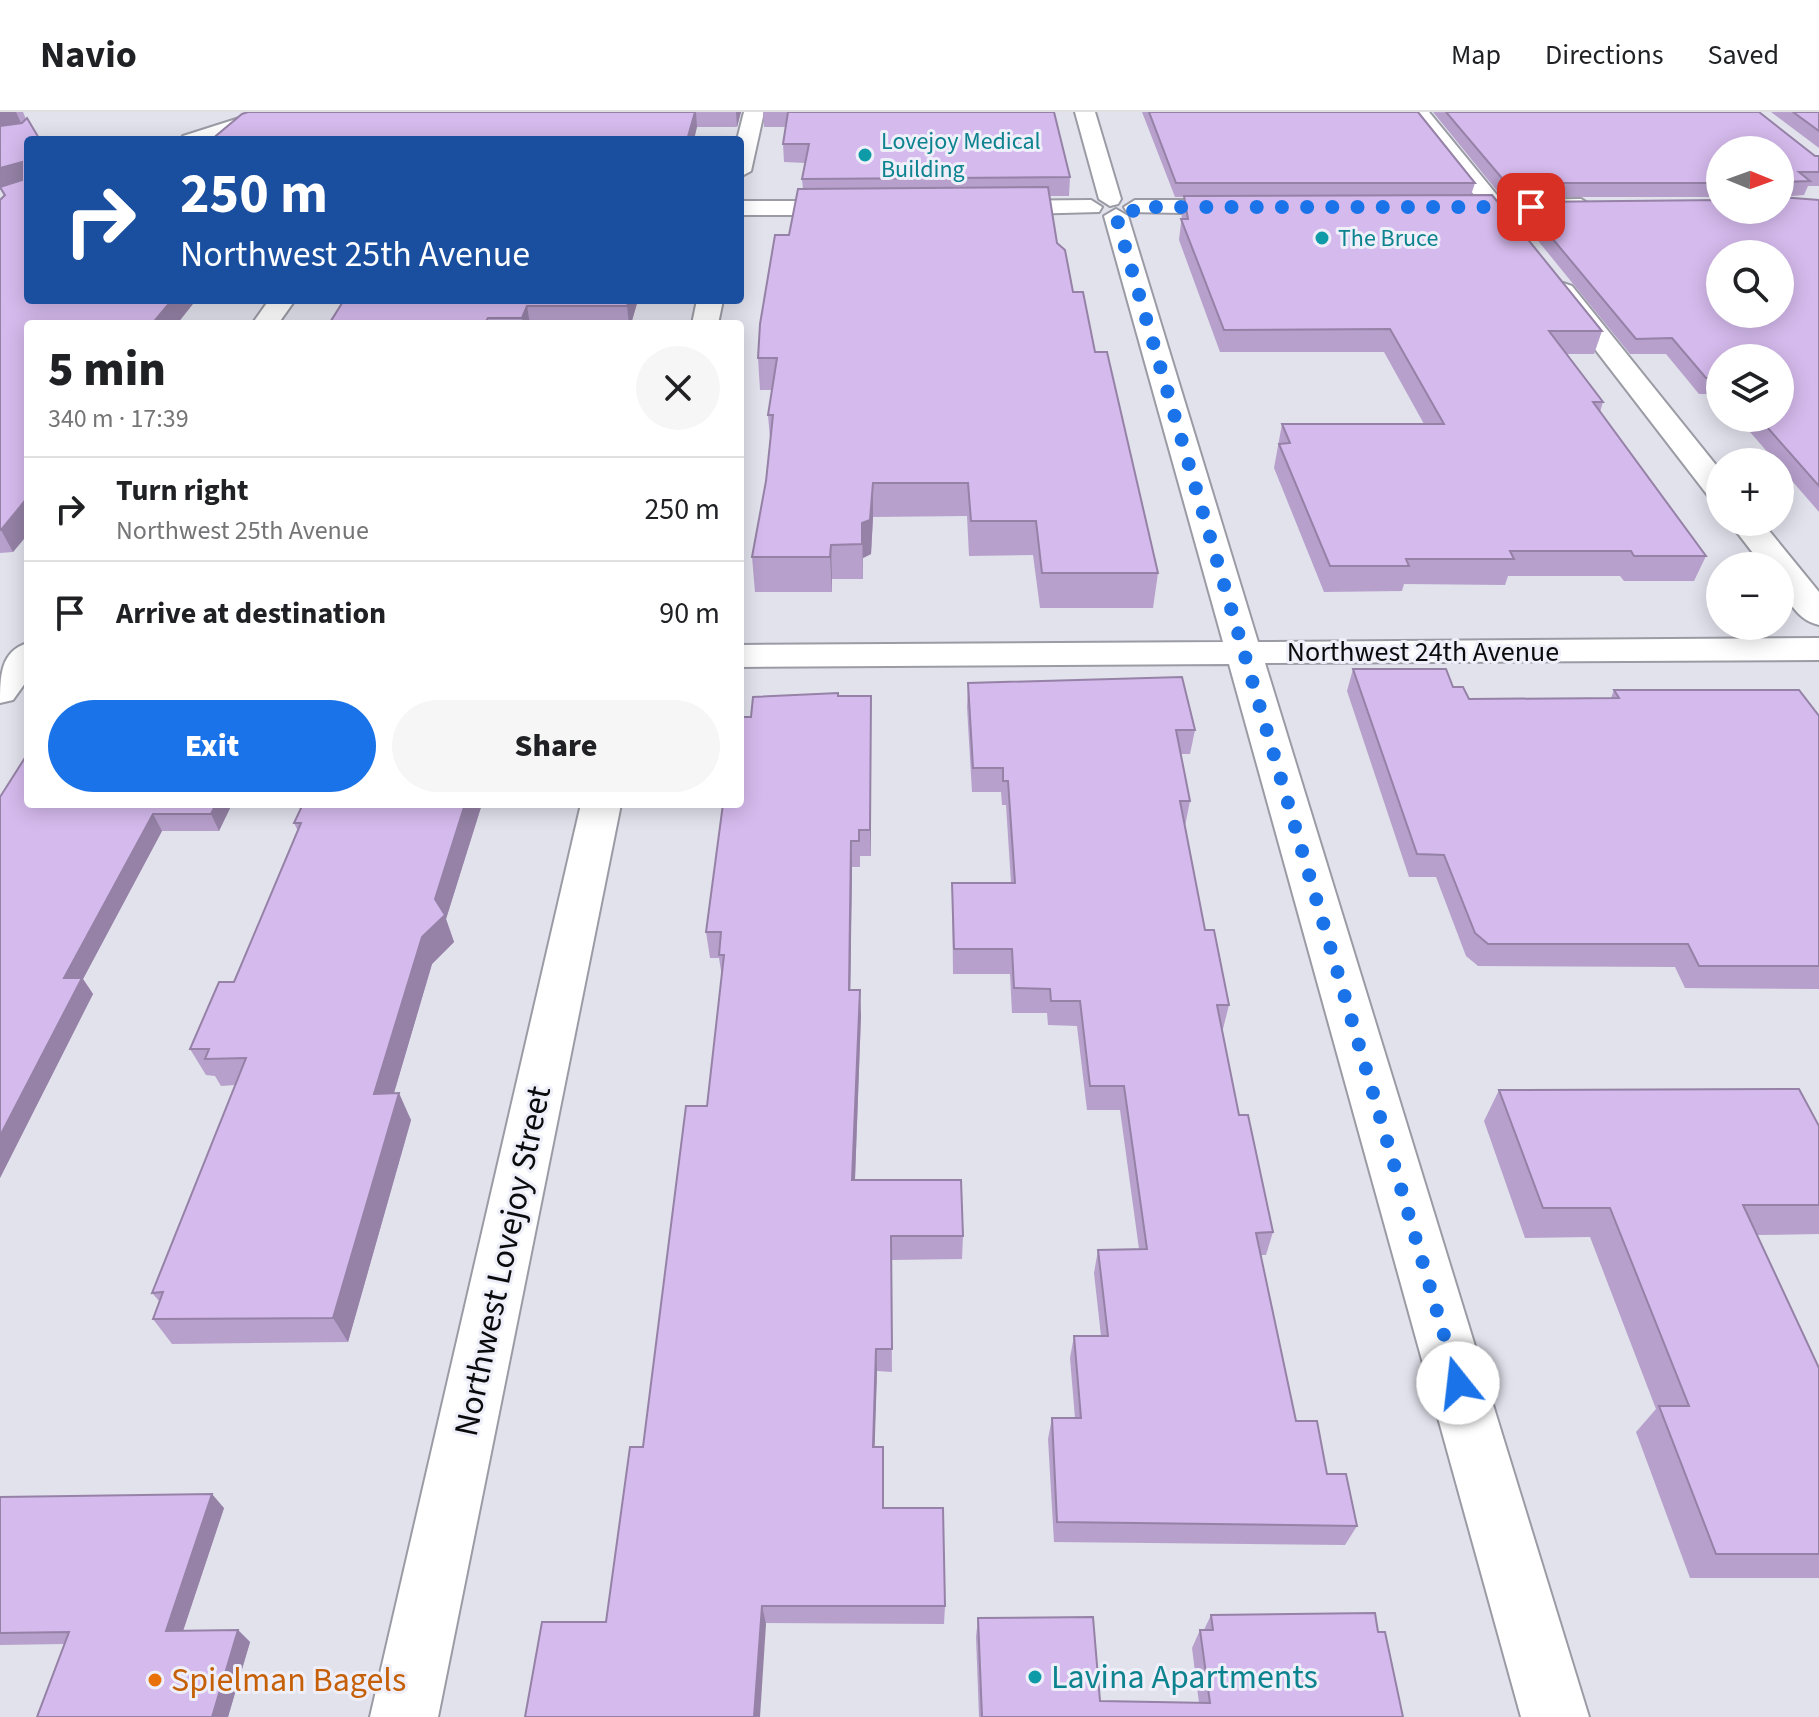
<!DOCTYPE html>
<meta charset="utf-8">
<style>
body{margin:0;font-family:"Source Sans 3",sans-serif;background:#f6f6f6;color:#202124;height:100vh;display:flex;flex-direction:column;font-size:30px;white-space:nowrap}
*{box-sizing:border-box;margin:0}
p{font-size:26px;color:#757577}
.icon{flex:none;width:44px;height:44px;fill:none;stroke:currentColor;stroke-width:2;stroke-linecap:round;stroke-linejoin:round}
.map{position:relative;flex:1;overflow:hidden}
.panel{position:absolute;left:24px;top:208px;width:720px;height:488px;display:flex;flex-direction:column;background:#fff;border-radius:8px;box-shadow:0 4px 20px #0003}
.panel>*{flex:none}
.hud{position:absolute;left:24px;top:24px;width:720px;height:168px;border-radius:8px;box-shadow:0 4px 20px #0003;background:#1a4fa0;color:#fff;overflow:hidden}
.needle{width:52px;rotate:91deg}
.controls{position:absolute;left:1706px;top:24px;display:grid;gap:16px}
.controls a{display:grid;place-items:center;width:88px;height:88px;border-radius:50%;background:#fff;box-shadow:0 4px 20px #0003;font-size:40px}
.pin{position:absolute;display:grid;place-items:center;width:68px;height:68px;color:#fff;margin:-34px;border-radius:16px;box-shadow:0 4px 12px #0006}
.me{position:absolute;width:88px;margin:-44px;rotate:344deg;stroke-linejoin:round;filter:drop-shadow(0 0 6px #0008)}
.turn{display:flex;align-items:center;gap:28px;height:168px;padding:0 24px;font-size:36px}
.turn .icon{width:104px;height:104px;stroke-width:2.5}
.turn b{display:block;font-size:56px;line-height:68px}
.round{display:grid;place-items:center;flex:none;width:84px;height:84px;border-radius:42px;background:#f6f6f6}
.headline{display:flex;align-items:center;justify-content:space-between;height:136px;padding:0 24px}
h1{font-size:48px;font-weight:800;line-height:60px}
.button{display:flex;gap:16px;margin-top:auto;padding:16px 24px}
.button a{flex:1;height:92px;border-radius:48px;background:#1a73e8;color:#fff;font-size:32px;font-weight:800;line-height:92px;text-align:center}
.button a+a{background:#f6f6f6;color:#202124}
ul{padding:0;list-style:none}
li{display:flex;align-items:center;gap:24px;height:104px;padding:0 24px;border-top:2px solid #e0e0e0}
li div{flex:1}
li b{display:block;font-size:30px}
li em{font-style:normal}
header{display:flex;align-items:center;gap:48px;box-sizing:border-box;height:112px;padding:0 40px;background:#fff;border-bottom:2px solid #e0e0e0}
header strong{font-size:38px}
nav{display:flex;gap:44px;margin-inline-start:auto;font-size:28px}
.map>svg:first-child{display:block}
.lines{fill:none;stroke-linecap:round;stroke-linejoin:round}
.minor-casing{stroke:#9a9ba4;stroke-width:4}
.major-casing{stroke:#9a9ba4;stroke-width:4}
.minor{fill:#fff;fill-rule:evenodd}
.major{fill:#fff;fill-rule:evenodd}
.wall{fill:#b7a0cc}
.shaded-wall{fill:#9582a6}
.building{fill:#d5baed;stroke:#9582a6;stroke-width:2;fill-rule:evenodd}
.route{stroke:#1a73e8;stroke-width:14;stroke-dasharray:0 25.2}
.culture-dot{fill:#0f9aa8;stroke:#efeffa;stroke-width:3}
.food-dot{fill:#e8710a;stroke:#efeffa;stroke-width:3}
.labels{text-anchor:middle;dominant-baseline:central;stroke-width:6;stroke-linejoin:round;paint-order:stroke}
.far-culture-label{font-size:24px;fill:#0d838f;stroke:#efeffa;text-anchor:start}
.street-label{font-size:28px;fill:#0b0b0e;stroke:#efeffa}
.near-street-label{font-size:34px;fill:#0b0b0e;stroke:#efeffa}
.near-culture-label{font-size:34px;fill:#0d838f;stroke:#efeffa;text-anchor:start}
.near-food-label{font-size:34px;fill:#c56008;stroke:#efeffa;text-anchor:start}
</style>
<header>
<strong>Navio</strong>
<nav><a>Map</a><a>Directions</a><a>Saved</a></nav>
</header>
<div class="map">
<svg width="1819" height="1605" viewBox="0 0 1819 1605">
<rect width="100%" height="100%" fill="#e1e2ec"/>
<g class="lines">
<defs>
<g id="minor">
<polygon points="258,0 289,0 286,4 211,28 180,28 183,24"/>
<polygon points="1075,0 1095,0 1121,87 1118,92 1110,94 1099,87"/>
<polygon points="1409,0 1429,0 1501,88 1581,87 1592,94 1581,101 1512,101 1519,110 1507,117 1499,115 1488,101 1434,100 1431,95 1434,90 1478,88"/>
<polygon points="1091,88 1102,95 1099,100 990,103 979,96 990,89"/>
<polygon points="1135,88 1241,88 1252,95 1241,102 1127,100 1124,95"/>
<polygon points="740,89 854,89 865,96 854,103 740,103"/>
<polygon points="1116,97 1128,104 1258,530 1819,526 1819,548 1265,551 1589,1605 1521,1605 1229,552 740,555 740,533 1223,530 1104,104"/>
<polygon points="1563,171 1572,174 1720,358 1720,387 1709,385 1554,184 1550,179"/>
<polygon points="269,188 295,188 278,212 252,212"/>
<path d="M1729,410H1762L1819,480V513C1793,507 1780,478 1780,454H1763Z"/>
<path d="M28,531V567L13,588L0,591C0,565 0,539 28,531Z"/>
</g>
<g id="major">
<polygon points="744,0 764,0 751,59 740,65 740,28 737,28"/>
<polygon points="697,188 723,188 718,212 692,212"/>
<polygon points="581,692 621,692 438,1605 370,1605"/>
</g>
</defs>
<use href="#minor" class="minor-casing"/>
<use href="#major" class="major-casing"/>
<use href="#minor" class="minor"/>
<use href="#major" class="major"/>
</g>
<g class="wall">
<polygon points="0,0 23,0 26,7 28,188 196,188 177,212 28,212 28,422 13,440 0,441 0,88 4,84 0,77"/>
<polygon points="248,0 741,0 737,15 697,15"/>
<polygon points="763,0 1054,0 1070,65 1069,84 1049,84 1057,131 1073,180 1095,240 1158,461 1153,496 1040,496 1033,443 969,444 967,404 873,405 871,442 863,446 863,467 832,467 832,480 755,480 752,445 766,369 770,326 768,303 772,278 760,278 758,246 789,123 803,77 802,67 806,51 784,50 783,32 786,15 764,15"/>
<polygon points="1142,0 1418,0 1475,71 1471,83 1602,219 1594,242 1567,242 1603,290 1600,300 1706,444 1694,469 1624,469 1620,464 1508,464 1505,473 1404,472 1402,479 1324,480 1274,356 1282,312 1424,312 1384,240 1220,240 1179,128 1184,85 1175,85"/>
<polygon points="1433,0 1759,0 1815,44 1819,44 1819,74 1808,74 1804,83 1781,85 1819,88 1819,400 1780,355 1780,350 1776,350 1738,306 1780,306 1720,246 1720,284 1718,282 1699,282 1666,242 1630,242 1518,104 1522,90 1780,98 1720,38 1720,85 1502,85"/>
<polygon points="1771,0 1819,0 1819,36"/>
<polygon points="344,188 638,188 631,212 329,212"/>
<polygon points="1353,557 1453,575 1469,587 1611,586 1614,578 1819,604 1819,877 1685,876 1675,855 1478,854 1466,844 1436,765 1409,765 1347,579"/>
<polygon points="968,571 1195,618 1190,642 1181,642 1190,689 1185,714 1205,818 1229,893 1223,917 1222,917 1239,1003 1273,1120 1266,1143 1261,1143 1296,1309 1357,1414 1345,1433 1054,1430 1048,1327 1052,1306 1075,1306 1070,1246 1074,1224 1101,1224 1094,1161 1098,1138 1139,1137 1120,998 1087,998 1077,914 1048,913 1047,901 1012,901 1010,862 953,862 952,771 1011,771 1006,693 1002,693 1001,680 972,680 967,595"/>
<polygon points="838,584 871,584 871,744 860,744 860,755 852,755 850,878 861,903 855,1068 963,1124 962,1147 891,1148 892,1260 877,1259 874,1335 883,1335 883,1396 945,1494 944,1512 606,1510 643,1335 707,994 722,865 719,846 710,846 706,820 751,605"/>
<polygon points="28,692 232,692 219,719 162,719 83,867 93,882 0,1066"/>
<polygon points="298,692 482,692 446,807 454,830 432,852 394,981 411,1008 348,1230 172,1232 153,1207 160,1190 152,1181 235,973 221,974 215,964 206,963 190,937 234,870 298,719 294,711 300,698"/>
<polygon points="1499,978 1819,1014 1819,1122 1757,1123 1819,1256 1819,1466 1690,1466 1636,1320 1656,1297 1590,1125 1525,1126 1484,1009"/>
<polygon points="0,1385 224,1396 183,1519 238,1518 250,1530 228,1605 37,1605 64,1532 0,1533"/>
<polygon points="1211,1503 1378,1520 1403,1605 979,1605 976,1525 978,1506 1100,1589 1199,1591 1192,1536 1200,1518 1204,1518"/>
</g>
<g class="shaded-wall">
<polygon points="0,0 16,0 22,13 0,16"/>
<polygon points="695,0 696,0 697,15 694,28 687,28"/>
<polygon points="736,0 741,0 737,15"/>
<polygon points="22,50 28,69 0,77 0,56"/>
<polygon points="172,188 196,188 177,212 152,212"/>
<polygon points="629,188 638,188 631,212 629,212 627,194"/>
<polygon points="527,194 530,212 523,212 522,206"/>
<polygon points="873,371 873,405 871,442 863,446 863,467 862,411"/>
<polygon points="28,385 28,422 13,440 1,418"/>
<polygon points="831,433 832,467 832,480 830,445"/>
<polygon points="871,584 871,744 870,718"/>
<polygon points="216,692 232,692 219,719 211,702"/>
<polygon points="465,692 482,692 446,807 454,830 432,852 386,1008 374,982 422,825"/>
<polygon points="153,702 162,719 83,867 93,882 0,1066 0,1024 64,866"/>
<polygon points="851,729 852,755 850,903 849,878"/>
<polygon points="860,878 861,903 854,1093 852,1068"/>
<polygon points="399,981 411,1008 348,1230 333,1206"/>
<polygon points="876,1237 877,1259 874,1356 873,1335"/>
<polygon points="212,1382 224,1396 179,1531 166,1519"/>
<polygon points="762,1494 766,1512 760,1605 754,1605"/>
<polygon points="238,1518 250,1530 228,1605 212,1605"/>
</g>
<g class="building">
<polygon points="248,0 695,0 687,28 211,28 242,2"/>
<polygon points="788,0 1054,0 1070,65 802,67 809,32 783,32"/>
<polygon points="1149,0 1418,0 1475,71 1176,71"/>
<polygon points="1446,0 1759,0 1815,44 1819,44 1819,60 1799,60 1810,69 1784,70 1783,81 1780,82 1780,38 1720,38 1720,71 1506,71"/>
<polygon points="1793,0 1819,0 1819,19"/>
<polygon points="27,6 40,28 28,28 28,188 172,188 152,212 28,212 28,385 1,418 0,418 0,88 5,83 0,75 22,68 22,50 0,56 0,14 22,11"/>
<polygon points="1048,75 1057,131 1065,138 1073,180 1083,180 1095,240 1107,240 1158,461 1042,461 1036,409 971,409 968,371 873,371 870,408 862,411 862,432 831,433 830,445 752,445 766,369 773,303 768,303 777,246 758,246 760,212 775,123 789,123 798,77"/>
<polygon points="1492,83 1602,219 1549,219 1603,290 1593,290 1706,444 1634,444 1631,439 1510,439 1514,447 1406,447 1409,454 1330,454 1279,332 1290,331 1282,312 1444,312 1390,217 1224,218 1181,107 1188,107 1184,84"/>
<path d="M1780,85L1819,88V374L1759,306H1780V246H1720V266H1706L1672,226L1636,227L1522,90L1720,88V98H1780ZM1720,142H1780V202H1720Z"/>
<polygon points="344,188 629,188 627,194 527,194 522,206 488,206 485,211 329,212"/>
<polygon points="1353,557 1446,557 1453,575 1463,575 1469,587 1619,586 1614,578 1799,578 1819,604 1819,854 1699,854 1688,832 1488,832 1475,821 1444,743 1417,742"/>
<polygon points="1182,565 1195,618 1176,618 1190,689 1180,689 1205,818 1214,818 1229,893 1217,893 1239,1003 1248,1003 1273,1120 1256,1121 1296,1309 1317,1309 1327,1362 1346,1362 1357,1414 1057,1410 1052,1306 1081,1306 1074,1224 1108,1224 1098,1138 1147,1137 1124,974 1090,974 1080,889 1051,889 1050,877 1014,876 1012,837 954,837 952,771 1015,771 1008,669 1003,669 1003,656 973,656 968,571"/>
<polygon points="838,581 838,584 871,584 870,718 859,718 859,729 851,729 849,878 860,878 852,1068 961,1068 963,1124 891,1124 892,1237 876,1237 873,1335 883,1335 883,1396 943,1396 945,1494 762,1494 754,1605 525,1605 542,1510 606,1510 630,1335 643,1335 686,994 707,994 724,843 719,843 721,820 706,820 723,692 740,692 740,605 751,605 753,585"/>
<polygon points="28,641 28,692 216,692 211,702 153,702 64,866 82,866 0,1024 0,685"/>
<polygon points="303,692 465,692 435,787 445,803 422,825 374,982 399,981 333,1206 153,1207 163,1180 152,1181 246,946 205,947 209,937 190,937 219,870 234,870 301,711 294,711"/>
<polygon points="1799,977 1819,1014 1819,1093 1743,1093 1819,1256 1819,1442 1716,1442 1659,1294 1689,1294 1610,1096 1543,1096 1499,978"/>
<polygon points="212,1382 166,1519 238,1518 212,1605 37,1605 69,1520 0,1521 0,1385"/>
<polygon points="1375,1501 1378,1520 1385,1520 1403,1605 982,1605 978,1506 1093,1505 1100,1589 1210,1591 1200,1518 1213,1518 1211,1503"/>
</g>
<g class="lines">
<polyline class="route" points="1458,1271 1116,104 1132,101 1135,95 1531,95"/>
</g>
<g class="culture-dot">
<circle cx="865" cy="43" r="8"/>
<circle cx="1322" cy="126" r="8"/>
<circle cx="1035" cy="1565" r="8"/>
</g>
<circle class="food-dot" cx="155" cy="1568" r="8"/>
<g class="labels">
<g class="far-culture-label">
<text x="881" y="29">Lovejoy Medical<tspan x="881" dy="28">Building</tspan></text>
<text x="1338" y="126">The Bruce</text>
</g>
<g class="street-label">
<text x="1423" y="540">Northwest 24th Avenue</text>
</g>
<g class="near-street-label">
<text transform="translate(503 1149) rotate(-78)">Northwest Lovejoy Street</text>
</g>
<g class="near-culture-label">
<text x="1051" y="1565">Lavina Apartments</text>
</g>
<g class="near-food-label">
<text x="171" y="1568">Spielman Bagels</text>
</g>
</g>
</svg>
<div class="controls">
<a><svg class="needle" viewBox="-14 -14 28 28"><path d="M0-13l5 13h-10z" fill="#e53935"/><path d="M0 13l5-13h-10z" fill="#757577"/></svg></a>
<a><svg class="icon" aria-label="search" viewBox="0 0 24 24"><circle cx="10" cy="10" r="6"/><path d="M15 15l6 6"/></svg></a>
<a><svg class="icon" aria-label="layers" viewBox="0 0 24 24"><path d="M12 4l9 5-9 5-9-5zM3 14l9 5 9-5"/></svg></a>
<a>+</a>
<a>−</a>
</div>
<div class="pin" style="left:1531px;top:95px;background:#d93025"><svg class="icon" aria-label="arrive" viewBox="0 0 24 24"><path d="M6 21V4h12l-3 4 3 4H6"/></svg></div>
<svg class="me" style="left:1458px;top:1271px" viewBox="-20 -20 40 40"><circle r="19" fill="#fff"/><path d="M0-13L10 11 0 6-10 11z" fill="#1a73e8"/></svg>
<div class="hud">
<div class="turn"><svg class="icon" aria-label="right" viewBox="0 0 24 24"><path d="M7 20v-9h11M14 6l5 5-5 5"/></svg><div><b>250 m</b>Northwest 25th Avenue</div></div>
</div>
<section class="panel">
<div class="headline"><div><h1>5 min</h1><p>340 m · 17:39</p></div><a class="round"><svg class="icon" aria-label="close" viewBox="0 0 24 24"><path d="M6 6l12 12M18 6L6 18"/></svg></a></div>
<ul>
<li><svg class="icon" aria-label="right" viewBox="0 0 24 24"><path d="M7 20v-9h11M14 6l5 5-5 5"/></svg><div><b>Turn right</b><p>Northwest 25th Avenue</p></div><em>250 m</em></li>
<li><svg class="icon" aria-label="arrive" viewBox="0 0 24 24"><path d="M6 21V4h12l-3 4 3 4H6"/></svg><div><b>Arrive at destination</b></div><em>90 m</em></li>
</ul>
<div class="button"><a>Exit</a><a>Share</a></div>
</section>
</div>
